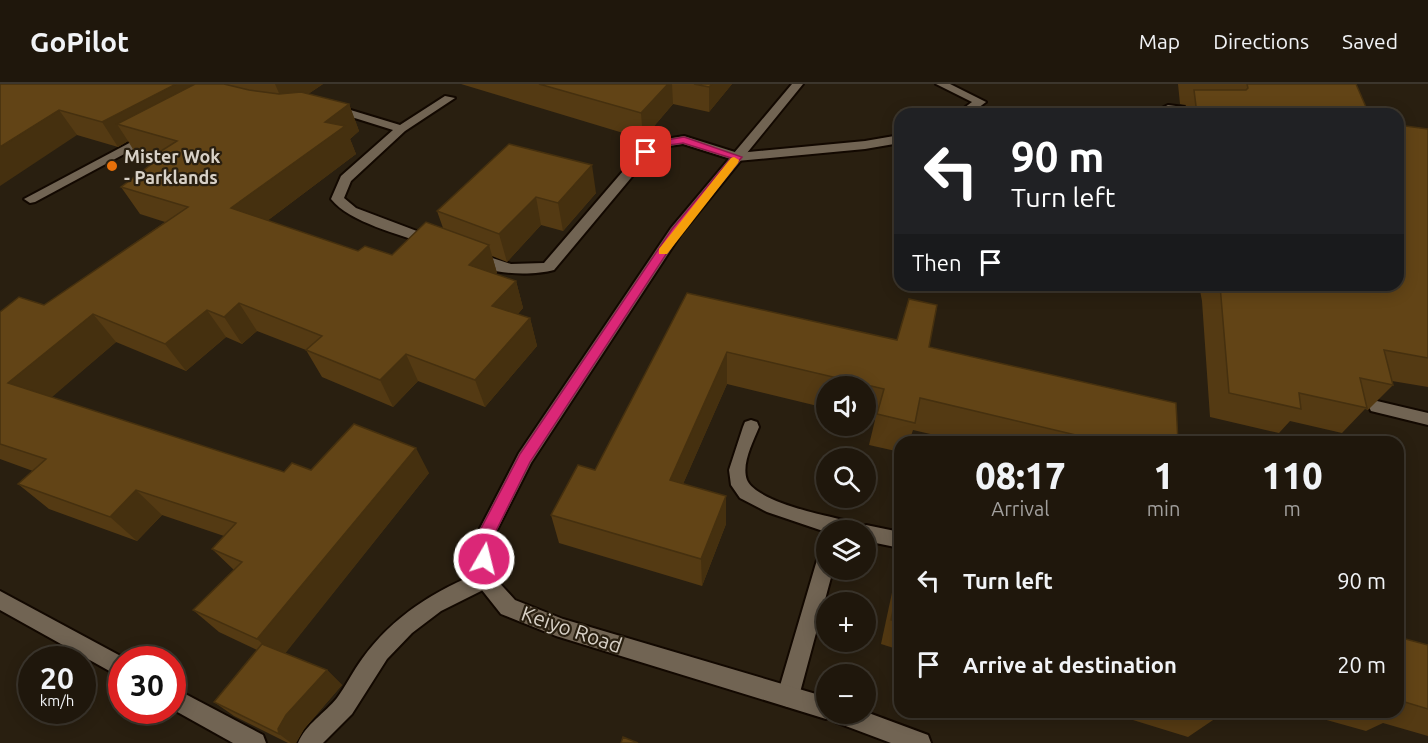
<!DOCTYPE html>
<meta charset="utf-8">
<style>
body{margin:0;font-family:Ubuntu,sans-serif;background:#2c241a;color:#f1f3f6;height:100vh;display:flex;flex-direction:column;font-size:22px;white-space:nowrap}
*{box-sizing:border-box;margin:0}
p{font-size:20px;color:#a19f9d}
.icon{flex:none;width:33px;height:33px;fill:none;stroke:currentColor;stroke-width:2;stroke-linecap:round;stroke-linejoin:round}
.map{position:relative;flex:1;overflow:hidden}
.panel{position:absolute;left:894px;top:352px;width:510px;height:282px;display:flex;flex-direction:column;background:#1f170c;border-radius:18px;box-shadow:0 3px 15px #0003,0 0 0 2px #3c362d}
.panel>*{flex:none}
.top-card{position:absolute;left:894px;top:24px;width:510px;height:183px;border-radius:18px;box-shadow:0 3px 15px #0003,0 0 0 2px #3c362d;background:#202124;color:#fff;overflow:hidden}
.controls{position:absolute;left:816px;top:292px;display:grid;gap:12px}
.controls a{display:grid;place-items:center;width:60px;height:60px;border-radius:50%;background:#1f170c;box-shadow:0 3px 15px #0003,0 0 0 2px #3c362d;font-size:30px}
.speed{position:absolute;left:18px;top:562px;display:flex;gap:12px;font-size:30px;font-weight:700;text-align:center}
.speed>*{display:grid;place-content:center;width:78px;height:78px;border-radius:50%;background:#1f170c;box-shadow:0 3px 15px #0003,0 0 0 2px #3c362d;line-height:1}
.speed small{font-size:15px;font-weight:400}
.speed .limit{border:9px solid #d22;background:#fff;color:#111}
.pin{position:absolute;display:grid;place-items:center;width:51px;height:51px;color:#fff;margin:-26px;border-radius:12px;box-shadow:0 3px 9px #0006}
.me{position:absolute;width:66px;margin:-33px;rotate:8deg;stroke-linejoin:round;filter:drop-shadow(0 0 4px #0008)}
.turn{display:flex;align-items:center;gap:21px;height:126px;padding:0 18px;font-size:27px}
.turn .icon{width:78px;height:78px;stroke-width:2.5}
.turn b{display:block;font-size:42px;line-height:51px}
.then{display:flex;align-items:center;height:57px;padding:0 18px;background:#0003;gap:12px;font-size:22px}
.eta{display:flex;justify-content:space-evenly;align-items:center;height:102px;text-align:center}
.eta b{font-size:36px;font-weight:800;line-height:42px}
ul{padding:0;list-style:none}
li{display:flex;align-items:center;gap:18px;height:84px;padding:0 18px}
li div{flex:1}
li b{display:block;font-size:22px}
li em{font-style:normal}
header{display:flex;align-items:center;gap:36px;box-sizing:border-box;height:84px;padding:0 30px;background:#1f170c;border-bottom:2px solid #3c362d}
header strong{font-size:28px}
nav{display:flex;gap:33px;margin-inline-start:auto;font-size:21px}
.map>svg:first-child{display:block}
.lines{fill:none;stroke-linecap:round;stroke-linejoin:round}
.service-casing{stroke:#120800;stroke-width:4}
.minor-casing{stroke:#120800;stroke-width:4}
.service{fill:#716453;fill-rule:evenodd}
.minor{fill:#716453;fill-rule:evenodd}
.wall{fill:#543a13}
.shaded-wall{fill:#45300f}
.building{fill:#624416;stroke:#45300f;stroke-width:1.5}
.route{fill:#db2777;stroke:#8e194d;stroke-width:1.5}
.slow{fill:#f59e0b}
.food-dot{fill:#e8710a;stroke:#291f10;stroke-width:2}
.labels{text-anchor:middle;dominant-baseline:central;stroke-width:4.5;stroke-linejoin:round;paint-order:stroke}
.far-poi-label{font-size:18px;font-weight:bold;fill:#d8d1c7;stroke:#291f10;text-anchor:start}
.street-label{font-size:21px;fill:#d8d1c7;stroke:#291f10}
</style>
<header>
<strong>GoPilot</strong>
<nav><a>Map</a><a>Directions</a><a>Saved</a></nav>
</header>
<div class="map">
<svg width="1428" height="659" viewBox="0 0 1428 659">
<rect width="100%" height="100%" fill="#291f10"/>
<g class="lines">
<defs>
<g id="service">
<polygon points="936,0 950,0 986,18 970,30 956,30 972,18"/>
<path d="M445,12L455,14L405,47L351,97L344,114L356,124L438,155V161H428C400,150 350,139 331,115L341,92L393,46L326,25V21H334L400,41Z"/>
<polygon points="1168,21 1215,27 1221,30 1164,26 1162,24"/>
<path d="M900,51V59L865,65L737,77L683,60L656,64L554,186C532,192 483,192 467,173L474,168L511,180L544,179L648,58L684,52L738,69L865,57Z"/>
<polygon points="1377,317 1428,329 1428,341 1371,327 1369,323 1371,319"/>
<path d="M751,336L757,338L759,343C753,358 741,380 747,396C755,415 812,429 831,433C841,436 853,437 861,443L866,441L900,448V464L866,457V447L826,448L767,428L740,414L731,401L729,386L743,343L745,338Z"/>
<polygon points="826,468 826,486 833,486 799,612 796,620 788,623 780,620 777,612 817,476 819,470"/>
<path d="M484,487L491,490L494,496L491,502L441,527L412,549L387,575L352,630L323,659H298C306,640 325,629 337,614C346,602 353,587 362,575C392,533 436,505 484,487Z"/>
<polygon points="0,507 128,576 122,576 122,594 0,526"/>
<polygon points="172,603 263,651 266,659 233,659 172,625"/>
</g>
<g id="minor">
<polygon points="792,0 803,0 681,150 531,379 493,454 494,493 515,516 563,535 826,613 826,630 866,630 866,628 928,651 931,659 891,659 835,638 833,632 826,635 556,552 501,530 474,496 475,454 519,369 671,144"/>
<polygon points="150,48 154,50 154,54 35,118 30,119 24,115"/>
</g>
</defs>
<use href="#service" class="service-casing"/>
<use href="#minor" class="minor-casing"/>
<use href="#service" class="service"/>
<use href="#minor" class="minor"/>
</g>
<g class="wall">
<polygon points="0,0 323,0 308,10 349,20 359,47 350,55 356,70 267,137 358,167 392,171 443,144 437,127 509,60 596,109 563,147 541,141 507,178 492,172 497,189 495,190 516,197 523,224 518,230 530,234 537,262 485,323 418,297 393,323 322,293 306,266 257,247 242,260 226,253 186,287 116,258 51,313 284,388 311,386 429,389 285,569 327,586 342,601 304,645 296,659 288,659 234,632 214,618 257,566 219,548 193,526 234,486 212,465 224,452 162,431 137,457 49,425 18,400 33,387 0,375 0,228 44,221 165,138 140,130 121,103 153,79 150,74 153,73 134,67 128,57 118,63 77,51"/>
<polygon points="461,0 732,0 709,28 673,20 643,55"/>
<polygon points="1178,0 1356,0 1369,30 1182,30 1186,21 1180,20"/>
<polygon points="1428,45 1428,303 1392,297 1393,301 1368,326 1365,325 1342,349 1290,337 1279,349 1210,333 1202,217 1199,201 1398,201"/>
<polygon points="687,209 929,263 1178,358 965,358 913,346 909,358 900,358 900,368 869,361 875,336 866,333 866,303 826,303 826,324 727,300 683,400 726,412 726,440 702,502 559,459 551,431 595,386"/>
<polygon points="900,479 900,566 881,560 896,490"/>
<polygon points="1398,553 1428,561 1428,652 1383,639 1366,647 1298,628 1398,628"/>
<polygon points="1107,628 1218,628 1219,632 1188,653"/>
</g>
<g class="shaded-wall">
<polygon points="176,0 225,0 117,40 128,57 118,63 102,38"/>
<polygon points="275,0 323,0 286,25"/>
<polygon points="668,0 672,0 673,20 643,55 641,29"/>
<polygon points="712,0 732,0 709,28 709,3"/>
<polygon points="349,20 359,47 350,55 356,70 247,152 231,124 325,38"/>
<polygon points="59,26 77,51 0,102 0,63"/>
<polygon points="592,81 596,109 563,147 558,119"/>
<polygon points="536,113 541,141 507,178 499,150"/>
<polygon points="489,161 497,189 478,209 469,181"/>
<polygon points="516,197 523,224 501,249 492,222"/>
<polygon points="239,219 257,247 242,260 224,233"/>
<polygon points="207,226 226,253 186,287 165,260"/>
<polygon points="93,230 116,258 37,326 8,299"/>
<polygon points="530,234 537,262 485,323 475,296"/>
<polygon points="727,268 727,300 672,425 670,396"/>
<polygon points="406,270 418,297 393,323 380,296"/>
<polygon points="416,364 429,389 280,576 257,555"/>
<polygon points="136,406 162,431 137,457 110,433"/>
<polygon points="726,412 726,440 702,502 701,475"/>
<polygon points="327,586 342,601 304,645 296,659 291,659 279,650 278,645 286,631"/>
</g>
<g class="building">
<polygon points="0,0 176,0 102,38 59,26 0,63"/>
<polygon points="195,0 224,0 249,6 279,10 301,8 349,20 325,38 345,42 231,124 358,167 365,162 392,171 426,138 489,161 469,181 516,197 492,222 530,234 475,296 406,270 380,296 306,266 322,252 239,219 224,233 207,226 165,260 93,230 8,299 284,388 292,379 311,386 354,340 416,364 257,555 193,526 242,478 212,465 236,439 136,406 110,433 18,400 46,375 0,360 0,228 19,213 44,221 188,123 121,103 157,76 150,74 177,57 117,40"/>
<polygon points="539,0 668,0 641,29"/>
<polygon points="694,0 712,0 709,3"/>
<polygon points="1247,0 1356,0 1369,30 1197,30 1194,6 1246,6 1248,4"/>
<polygon points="1398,41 1428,45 1428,274 1384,266 1393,301 1360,294 1367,324 1299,309 1301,325 1229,309 1220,201 1398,201"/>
<polygon points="509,60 592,81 558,119 536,113 499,150 437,127"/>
<polygon points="687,209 897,256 909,215 937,221 929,263 1176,319 1178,358 1105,358 920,314 915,339 877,330 884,305 727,268 670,396 726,412 701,475 551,431 578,381 595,386"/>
<polygon points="900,493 900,538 891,536"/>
<polygon points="1398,553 1428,561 1428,625 1398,616"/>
<polygon points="262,560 327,586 286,631 278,645 279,650 214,618"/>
<polygon points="1205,628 1218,628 1219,632"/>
<polygon points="623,653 638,659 621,659"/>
</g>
<polygon class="route" points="684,53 742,73 680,149 530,378 492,455 489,480 478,480 476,454 520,370 672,145 731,74 683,59 656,63 646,71 641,68 649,59"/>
<polygon class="slow" points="734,73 739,76 738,79 667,170 659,170 659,165 731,74"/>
<circle class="food-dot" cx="112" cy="82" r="6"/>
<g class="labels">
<g class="far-poi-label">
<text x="124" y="72">Mister Wok<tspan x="124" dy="21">- Parklands</tspan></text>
</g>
<g class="street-label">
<text transform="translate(572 545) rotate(19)">Keiyo Road</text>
</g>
</g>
</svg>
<div class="controls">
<a><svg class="icon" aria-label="sound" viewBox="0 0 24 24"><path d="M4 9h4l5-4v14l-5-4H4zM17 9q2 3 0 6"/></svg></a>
<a><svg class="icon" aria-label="search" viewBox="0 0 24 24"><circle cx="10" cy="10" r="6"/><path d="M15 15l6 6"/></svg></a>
<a><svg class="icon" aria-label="layers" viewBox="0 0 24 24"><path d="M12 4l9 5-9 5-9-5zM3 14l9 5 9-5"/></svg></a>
<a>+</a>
<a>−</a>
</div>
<div class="speed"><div>20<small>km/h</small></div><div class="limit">30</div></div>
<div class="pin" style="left:646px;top:68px;background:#d93025"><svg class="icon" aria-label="arrive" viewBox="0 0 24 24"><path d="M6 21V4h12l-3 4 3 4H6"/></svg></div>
<svg class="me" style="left:484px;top:475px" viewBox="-20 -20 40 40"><circle r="17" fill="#db2777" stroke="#fff" stroke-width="3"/><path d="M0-11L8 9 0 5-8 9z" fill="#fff"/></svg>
<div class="top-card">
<div class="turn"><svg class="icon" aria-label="left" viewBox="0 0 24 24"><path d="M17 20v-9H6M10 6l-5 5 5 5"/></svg><div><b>90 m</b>Turn left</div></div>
<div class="then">Then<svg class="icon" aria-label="arrive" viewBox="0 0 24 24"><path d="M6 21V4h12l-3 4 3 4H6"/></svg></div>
</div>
<section class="panel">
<div class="eta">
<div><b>08:17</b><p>Arrival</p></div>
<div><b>1</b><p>min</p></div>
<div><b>110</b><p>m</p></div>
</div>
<ul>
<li><svg class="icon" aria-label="left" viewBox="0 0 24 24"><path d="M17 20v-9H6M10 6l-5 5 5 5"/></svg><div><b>Turn left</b></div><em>90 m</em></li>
<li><svg class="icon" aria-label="arrive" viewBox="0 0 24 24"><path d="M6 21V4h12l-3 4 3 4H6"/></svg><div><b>Arrive at destination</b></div><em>20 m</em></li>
</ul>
</section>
</div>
